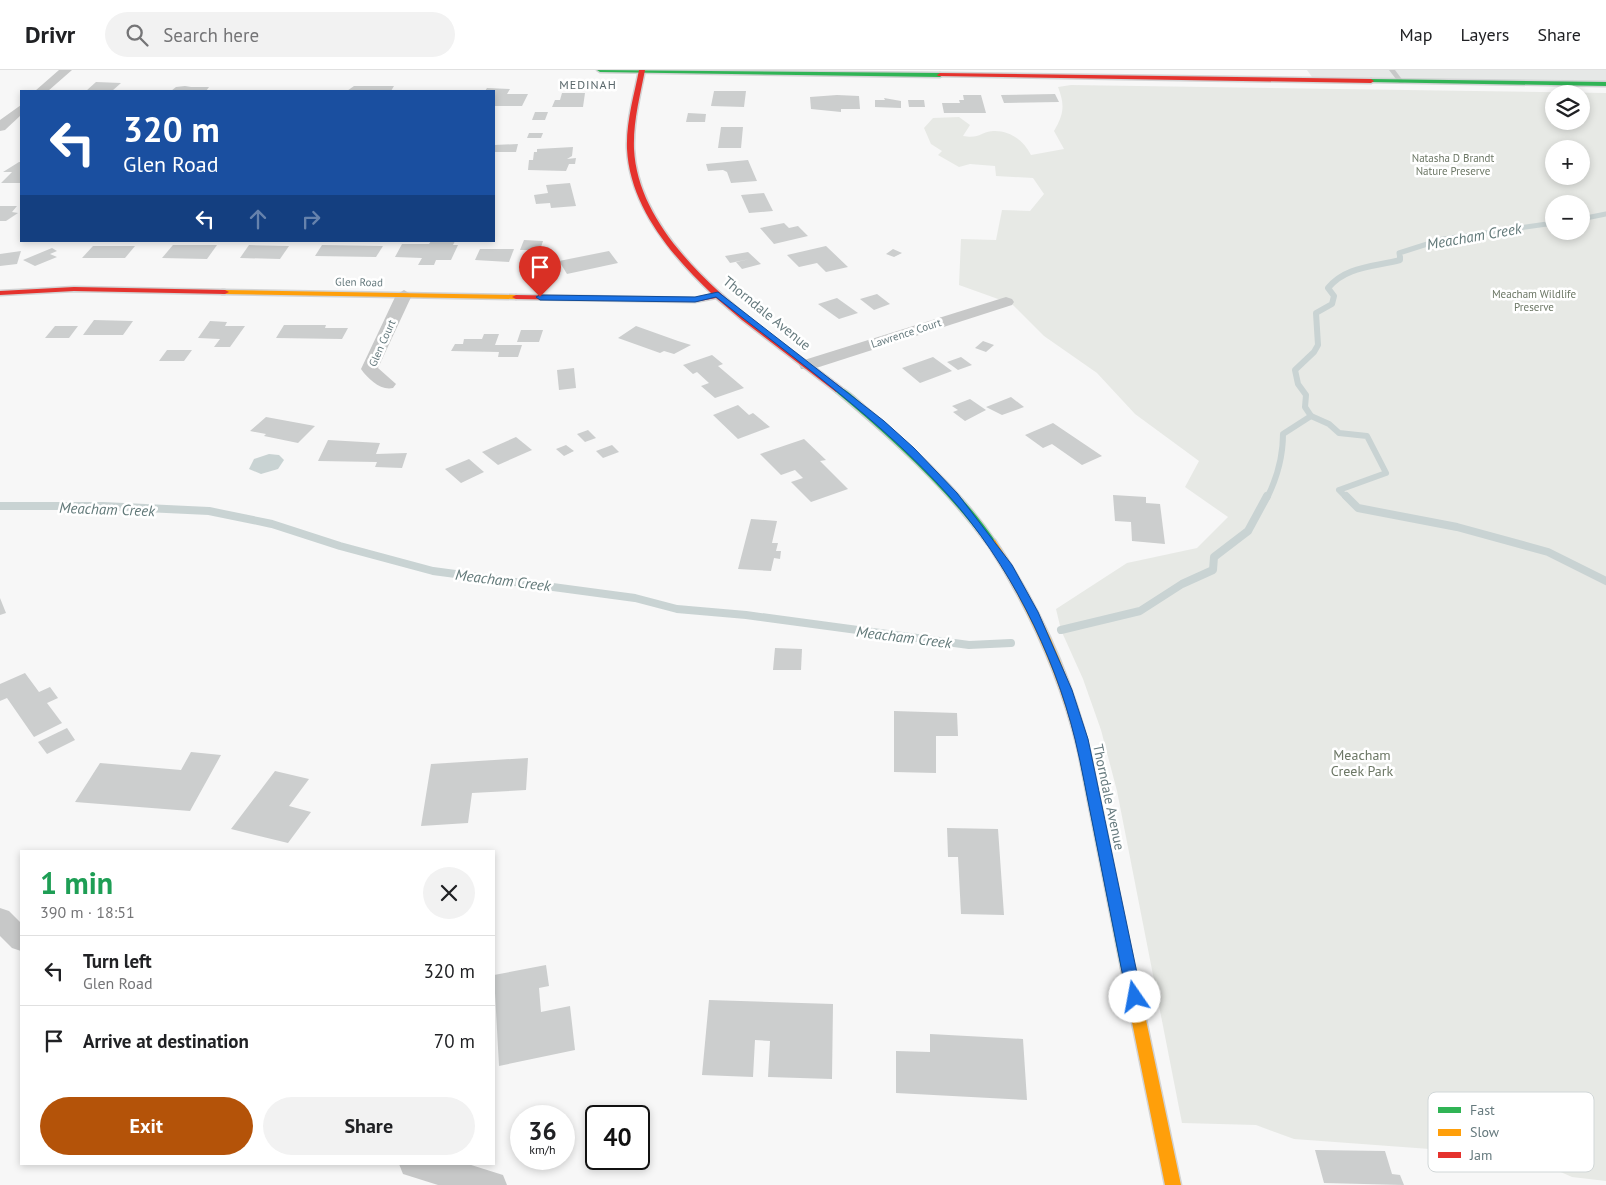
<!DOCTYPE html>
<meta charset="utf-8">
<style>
body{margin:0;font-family:"PT Sans",sans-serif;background:#f2f2f2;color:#202124;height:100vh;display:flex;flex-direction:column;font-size:19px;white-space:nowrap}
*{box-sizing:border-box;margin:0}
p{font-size:16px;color:#757577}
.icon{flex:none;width:28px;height:28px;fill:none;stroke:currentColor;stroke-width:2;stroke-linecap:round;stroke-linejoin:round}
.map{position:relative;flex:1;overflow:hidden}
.drawer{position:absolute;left:20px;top:780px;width:475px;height:315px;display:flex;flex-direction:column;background:#fff;border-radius:0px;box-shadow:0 2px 8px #0003}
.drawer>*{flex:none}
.banner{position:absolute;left:20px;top:20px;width:475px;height:152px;border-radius:0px;box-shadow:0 2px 8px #0003;background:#1a4fa0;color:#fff;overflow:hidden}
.controls{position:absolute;left:1545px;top:15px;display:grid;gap:10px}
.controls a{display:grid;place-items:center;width:45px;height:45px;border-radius:50%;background:#fff;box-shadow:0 2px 8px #0003;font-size:25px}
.speed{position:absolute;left:510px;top:1035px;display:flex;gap:10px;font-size:25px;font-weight:700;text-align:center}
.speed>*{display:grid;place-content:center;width:65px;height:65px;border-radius:50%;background:#fff;box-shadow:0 2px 8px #0003;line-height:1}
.speed small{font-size:12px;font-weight:400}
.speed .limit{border:2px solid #111;border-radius:8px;background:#fff;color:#111}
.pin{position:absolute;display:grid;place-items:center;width:42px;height:42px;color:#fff;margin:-51px -21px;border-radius:50% 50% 50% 0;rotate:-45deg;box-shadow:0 0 5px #0007}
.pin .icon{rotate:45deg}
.me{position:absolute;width:55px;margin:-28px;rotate:348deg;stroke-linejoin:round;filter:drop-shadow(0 0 4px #0008)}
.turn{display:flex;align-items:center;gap:18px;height:105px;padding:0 20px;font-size:22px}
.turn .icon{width:65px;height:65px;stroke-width:2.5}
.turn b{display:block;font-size:35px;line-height:42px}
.lanes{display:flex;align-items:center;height:48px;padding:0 20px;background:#0003;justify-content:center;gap:25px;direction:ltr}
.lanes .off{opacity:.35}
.round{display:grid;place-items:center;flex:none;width:52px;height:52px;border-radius:26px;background:#f2f2f2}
.head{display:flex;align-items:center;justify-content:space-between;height:85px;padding:0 20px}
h1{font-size:30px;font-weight:700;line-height:38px;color:#1e9e55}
.cta{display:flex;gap:10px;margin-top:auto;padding:10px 20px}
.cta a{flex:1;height:58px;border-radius:30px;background:#b45309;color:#fff;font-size:20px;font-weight:700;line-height:58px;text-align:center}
.cta a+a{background:#f2f2f2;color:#202124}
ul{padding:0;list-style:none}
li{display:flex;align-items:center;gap:15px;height:70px;padding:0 20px;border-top:1px solid #e0e0e0}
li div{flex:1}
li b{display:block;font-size:19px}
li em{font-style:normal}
header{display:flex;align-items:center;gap:30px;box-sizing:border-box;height:70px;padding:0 25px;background:#fff;border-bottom:1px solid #e0e0e0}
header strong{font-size:24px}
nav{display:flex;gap:28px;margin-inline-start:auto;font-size:18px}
.search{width:350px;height:45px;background:#f2f2f2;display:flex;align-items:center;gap:12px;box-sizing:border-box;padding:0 18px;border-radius:28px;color:#757577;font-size:19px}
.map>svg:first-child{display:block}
.built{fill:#e6e8e7}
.green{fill:#e7e9e5;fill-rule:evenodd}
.water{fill:#c9d3d3}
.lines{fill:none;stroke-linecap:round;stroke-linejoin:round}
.stream-far2{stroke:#c9d3d3;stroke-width:5}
.stream-far1{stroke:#c9d3d3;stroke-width:6}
.stream{stroke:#c9d3d3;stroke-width:8}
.building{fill:#cccece}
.fast-casing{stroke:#d2d3d4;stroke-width:3}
.slow-casing{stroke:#d2d3d4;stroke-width:3}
.jam-casing{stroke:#d2d3d4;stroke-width:3}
.lane{fill:#c7c8c8;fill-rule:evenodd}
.street{fill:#c7c8c8;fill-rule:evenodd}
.fast{fill:#30b455;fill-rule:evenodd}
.slow{fill:#ff9f0a;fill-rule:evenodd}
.jam{fill:#e5322d;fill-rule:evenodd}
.route{fill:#1a73e8;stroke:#114b97}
.labels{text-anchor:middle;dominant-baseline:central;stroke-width:5;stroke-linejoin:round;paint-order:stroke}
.far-park-label{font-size:11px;fill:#6c7765;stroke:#fff}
.far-street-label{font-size:11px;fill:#667a7e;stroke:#fff}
.far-neighbourhood-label{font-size:12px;letter-spacing:1px;fill:#58666a;stroke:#fff}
.street-label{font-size:14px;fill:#667a7e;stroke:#fff}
.park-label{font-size:14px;fill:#6c7765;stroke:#fff}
.water-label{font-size:15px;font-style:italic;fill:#617878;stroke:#fff}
.key{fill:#fff;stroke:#d1d7d8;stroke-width:1}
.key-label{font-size:14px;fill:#667a7e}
</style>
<header>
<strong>Drivr</strong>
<div class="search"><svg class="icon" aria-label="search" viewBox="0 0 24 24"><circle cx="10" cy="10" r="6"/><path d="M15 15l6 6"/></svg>Search here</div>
<nav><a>Map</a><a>Layers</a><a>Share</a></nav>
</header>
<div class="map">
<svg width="1606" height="1115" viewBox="0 0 1606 1115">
<rect width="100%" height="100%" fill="#f7f7f7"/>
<polygon class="built" points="1307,0 1606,0 1606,12 1312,7"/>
<path class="green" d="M1071,15L1606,23V1111L1572,1107L1547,1096L1484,1083L1294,1069L1256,1055L1182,1053L1117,721L1101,660L1083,609L1061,560L1056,539L1127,493L1197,478L1228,447L1185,417L1199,391L1135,344L1097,303L1044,266L1012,234L959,215L961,169L996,170L1002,140L1030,141L1044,124L1033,108L996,106L995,96L970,94L959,97L938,85L942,81L931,74L924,58L933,48L959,47L970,55L963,66C980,69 980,62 993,61C1010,60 1024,71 1031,85L1064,79L1054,61C1064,44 1065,35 1058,17ZM1554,24H1581V51H1554ZM1554,79H1581V106H1554ZM1554,134H1581V161H1554Z"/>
<polygon class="water" points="269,384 279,385 284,390 278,399 261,404 249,399 254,389"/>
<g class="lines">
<g class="stream-far2">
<polyline points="1581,149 1606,144"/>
<polyline points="1400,189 1399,183 1443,169 1554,153"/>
</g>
<g class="stream-far1">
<polyline points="1311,346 1329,354 1339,363 1367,366 1384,399 1386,403 1339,420 1347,428"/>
<path d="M1267,428C1277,408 1283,386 1283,364L1311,346L1305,337L1306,325L1298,314L1295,300L1314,282L1318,275L1316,243L1332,234L1334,226L1328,218C1346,196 1374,197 1400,190V187"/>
</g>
<g class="stream">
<polyline points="1346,426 1358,438 1457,457 1548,482 1606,511"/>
<polyline points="0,436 103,436 209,441 272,454 340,476 433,501 635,528 677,539 746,545 969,575 1011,573"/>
<polyline points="1061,560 1140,541 1182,514 1213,500 1214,487 1248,461 1267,426"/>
</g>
</g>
<g class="building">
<polygon points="96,12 121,13 112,21 86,21"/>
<polygon points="185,16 191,17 209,17 206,21 171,21 176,17"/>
<polygon points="354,16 394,16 391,21 347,21"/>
<polygon points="487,18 510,19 507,24 528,24 522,36 494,36 494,21 485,21"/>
<polygon points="714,21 746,21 744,37 711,36"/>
<polygon points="562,23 585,23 583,37 552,37 555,30 560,30"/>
<polygon points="1055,24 1059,32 1004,33 1001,25"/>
<polygon points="837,25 859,26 860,39 841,39 841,42 811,39 810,27"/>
<polygon points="963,25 981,25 986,43 944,43 942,33 960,33 959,30 964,30"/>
<polygon points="884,28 901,31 901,38 875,37 875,30 885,30"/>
<polygon points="908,30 924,30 925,37 909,37"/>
<polygon points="535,42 548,42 545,50 532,50"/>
<polygon points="688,43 706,44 705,52 686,52"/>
<polygon points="721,57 743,57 741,78 718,78"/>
<polygon points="529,63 543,63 541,68 527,68"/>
<polygon points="518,74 516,82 494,82 494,75"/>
<polygon points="573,77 572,86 567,89 576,88 575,94 569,94 566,101 528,100 529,90 533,90 534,82 537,82 537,79"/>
<polygon points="748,90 757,111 731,113 727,102 723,100 708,101 706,94"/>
<polygon points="19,92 21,92 21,113 1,113 12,102 3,102"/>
<polygon points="570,113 576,136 551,138 550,133 536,134 534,125 548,123 546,115"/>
<polygon points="764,123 773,141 749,143 741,125"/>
<polygon points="0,136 17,136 12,142 18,143 6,151 0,151"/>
<polygon points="784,153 789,158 798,156 808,166 774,174 760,158"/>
<polygon points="524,170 543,171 540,180 520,180"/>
<polygon points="431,171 455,171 453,175 458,175 451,190 436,190 434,195 418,195 422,188 395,187 402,174 429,174"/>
<polygon points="173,175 217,175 207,189 162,188"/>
<polygon points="249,175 289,176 280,189 240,188"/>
<polygon points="322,175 383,176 376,187 315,186"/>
<polygon points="93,176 135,176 125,188 82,188"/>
<polygon points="826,176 848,197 826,202 817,193 799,197 787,185"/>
<polygon points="52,178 57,181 50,184 57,187 35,196 23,190"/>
<polygon points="480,179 514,179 509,192 475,190"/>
<polygon points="893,179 902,183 894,187 886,184"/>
<polygon points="21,181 17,194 0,196 0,184"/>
<polygon points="609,181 618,193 567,204 559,191"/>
<polygon points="748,182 761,194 742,199 736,192 750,189 730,193 725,186"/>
<polygon points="877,224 890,234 874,240 860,229"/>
<polygon points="837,228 858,243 839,249 818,234"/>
<polygon points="94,250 133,251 123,265 83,265"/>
<polygon points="210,251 227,252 225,256 245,256 230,277 214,277 220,269 198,268"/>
<polygon points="284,255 326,255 325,258 348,258 342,269 276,268"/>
<polygon points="55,256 78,256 69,268 45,268"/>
<polygon points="636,256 678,271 691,275 674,284 664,281 660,283 618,268"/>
<polygon points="521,260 543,260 539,272 517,272"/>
<polygon points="484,264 499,264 495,275 522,275 518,287 498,287 499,282 451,281 455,274 463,274 464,269 482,269"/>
<polygon points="983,271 994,275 986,282 975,278"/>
<polygon points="167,280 192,280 184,291 159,291"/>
<polygon points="712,285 723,294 718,296 744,318 715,328 701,316 709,313 697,302 693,304 683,295"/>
<polygon points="933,287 952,301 920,313 902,298"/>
<polygon points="961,287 972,295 958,300 947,292"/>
<polygon points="574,298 576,318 559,320 557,300"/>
<polygon points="1011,327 1024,337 1002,345 986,337"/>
<polygon points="970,329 986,340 965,351 953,342 958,340 952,336"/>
<polygon points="738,335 749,345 753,343 770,357 738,369 713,345"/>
<polygon points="266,347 315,356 298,373 264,366 266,364 250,361"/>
<polygon points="1053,353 1102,386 1082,395 1052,374 1043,378 1025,365"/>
<polygon points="588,360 596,368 585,372 577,364"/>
<polygon points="516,367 532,380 498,395 482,382"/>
<polygon points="804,369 826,390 820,391 848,419 811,432 791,412 803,408 795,400 781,405 760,384"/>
<polygon points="328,370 380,373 376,384 407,383 402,398 375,397 377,392 318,391"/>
<polygon points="566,375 574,381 564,386 556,379"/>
<polygon points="612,375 619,382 603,388 596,381"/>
<polygon points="469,389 484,402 461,413 445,399"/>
<polygon points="1113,425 1146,427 1146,433 1160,434 1165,474 1132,471 1131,452 1115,451"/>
<polygon points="751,449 777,451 772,473 778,473 776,481 781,481 780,489 774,488 771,501 738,499"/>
<polygon points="0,528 6,543 0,545"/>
<polygon points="775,578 802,579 801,600 773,600"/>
<polygon points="25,603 39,622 50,617 58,628 47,633 62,653 34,667 7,628 0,631 0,614"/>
<polygon points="894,641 957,643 958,666 936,666 936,703 894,702"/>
<polygon points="67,658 75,670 47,684 38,672"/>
<polygon points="191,682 221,685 190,741 75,732 100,693 181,700"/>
<polygon points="528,688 526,720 472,723 468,753 421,756 431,694"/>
<polygon points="275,701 309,709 289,736 311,742 288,773 231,759"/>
<polygon points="947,758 998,759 1004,845 961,844 958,787 948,787"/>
<polygon points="546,895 549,916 539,918 541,942 570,936 575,980 499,996 494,905"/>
<polygon points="709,930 833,934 832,1009 768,1007 770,971 755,970 753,1007 702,1005"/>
<polygon points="930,964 1023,969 1027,1030 896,1023 896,981 930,982"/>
<polygon points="1315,1080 1385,1081 1392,1104 1400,1105 1404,1115 1324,1113"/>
</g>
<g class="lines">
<defs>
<g id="fast">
<polygon points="597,0 940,3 943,5 940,7 600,2"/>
<polygon points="1371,9 1606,12 1606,16 1369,12 1369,10"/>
<path d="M839,317C850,321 860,333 869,340C915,380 962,422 996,472L995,474H987C944,416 891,368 836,322L834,320Z"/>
<polygon points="1084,676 1088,678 1090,681 1135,898 1133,902 1128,904 1123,902 1121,898 1078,681 1080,678"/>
</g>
<g id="slow">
<polygon points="222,220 516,225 520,227 516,229 225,224 222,224"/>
<path d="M991,469L995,470C1039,535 1071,605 1090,681L1088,684H1080L1078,681C1060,606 1028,536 986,472Z"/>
<polygon points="1128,892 1133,894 1135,898 1181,1115 1165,1115 1121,898 1123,894"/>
</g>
<g id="jam">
<path d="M639,0H645C640,26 633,52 634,79C639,181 769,262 842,318V322H836L742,250L716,228L695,232L516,229L512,227L516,225L695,228L712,224C672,186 630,137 627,79C626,52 634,26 639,0Z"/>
<polygon points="940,3 1371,9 1374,11 1371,13 938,6 937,5"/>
<polygon points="74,217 225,220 229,222 225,224 74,221 0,225 0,221"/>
</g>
</defs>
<use href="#fast" class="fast-casing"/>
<use href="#slow" class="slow-casing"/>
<use href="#jam" class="jam-casing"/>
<polygon class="lane" points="1389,0 1395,0 1404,12 1403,13 1399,13"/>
<g class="street">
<polygon points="59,0 72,0 48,21 35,21"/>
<polygon points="21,35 21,45 5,60 0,61 0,50"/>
<path d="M404,220L412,225L378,298L396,314L393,318C381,321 368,309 361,299L396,225Z"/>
<polygon points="1006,227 1012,229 1014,232 1012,235 813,299 801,299 799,295 801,291"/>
<polygon points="0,838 9,841 21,853 21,881 12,878 0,866"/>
<polygon points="399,1094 468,1094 503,1105 507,1115 438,1115 403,1104"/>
</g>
<use href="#fast" class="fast"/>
<use href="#slow" class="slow"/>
<use href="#jam" class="jam"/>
</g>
<path class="route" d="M718,222L884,351L914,378L957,423L1012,495L1038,542L1072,620L1088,669L1142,927L1140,932L1135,934L1129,932L1127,927C1116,870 1104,813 1093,756C1087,727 1082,698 1075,669C1054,583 1008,492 949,426C881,350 796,290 716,227L695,232L540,230L536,227L540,225L695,227Z"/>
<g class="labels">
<g class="far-park-label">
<text x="1453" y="88">Natasha D Brandt<tspan x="1453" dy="13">Nature Preserve</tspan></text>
<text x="1534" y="224">Meacham Wildlife<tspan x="1534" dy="13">Preserve</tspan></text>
</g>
<g class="far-street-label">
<text transform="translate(359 212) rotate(1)">Glen Road</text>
<text transform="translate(906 263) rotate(-18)">Lawrence Court</text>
<text transform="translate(382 273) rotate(-66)">Glen Court</text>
</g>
<g class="far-neighbourhood-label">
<text x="588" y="14">MEDINAH</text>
</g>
<g class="street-label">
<text transform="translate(767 243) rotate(39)">Thorndale Avenue</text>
<text transform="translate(1109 727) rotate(78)">Thorndale Avenue</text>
</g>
<g class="park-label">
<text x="1362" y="685">Meacham<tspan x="1362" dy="16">Creek Park</tspan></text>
</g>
<g class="water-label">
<text transform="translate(1474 166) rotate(-10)">Meacham Creek</text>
<text transform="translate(107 439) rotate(2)">Meacham Creek</text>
<text transform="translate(503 510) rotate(7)">Meacham Creek</text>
<text transform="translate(904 567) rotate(7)">Meacham Creek</text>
</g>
</g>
<rect x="1428" y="1022" width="166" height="80" rx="8" class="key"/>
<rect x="1438" y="1037" width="23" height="6" fill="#30b455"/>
<rect x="1438" y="1059" width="23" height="7" fill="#ff9f0a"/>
<rect x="1438" y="1082" width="23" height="6" fill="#e5322d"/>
<g class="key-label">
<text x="1470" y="1045">Fast</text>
<text x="1470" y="1067">Slow</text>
<text x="1470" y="1090">Jam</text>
</g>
</svg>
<div class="controls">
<a><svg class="icon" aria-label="layers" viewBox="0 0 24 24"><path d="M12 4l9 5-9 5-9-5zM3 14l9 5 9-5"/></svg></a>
<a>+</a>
<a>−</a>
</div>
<div class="speed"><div>36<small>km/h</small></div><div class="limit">40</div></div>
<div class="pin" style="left:540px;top:227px;background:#d93025"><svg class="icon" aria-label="arrive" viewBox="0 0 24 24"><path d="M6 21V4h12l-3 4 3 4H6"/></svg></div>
<svg class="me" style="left:1135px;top:927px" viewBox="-20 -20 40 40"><circle r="19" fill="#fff"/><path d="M0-13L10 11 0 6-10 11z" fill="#1a73e8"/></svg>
<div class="banner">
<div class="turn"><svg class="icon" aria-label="left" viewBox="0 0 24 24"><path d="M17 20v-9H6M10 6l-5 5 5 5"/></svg><div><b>320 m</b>Glen Road</div></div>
<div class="lanes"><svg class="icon" aria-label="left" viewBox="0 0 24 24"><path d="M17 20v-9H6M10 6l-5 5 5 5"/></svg><svg class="icon off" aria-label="ahead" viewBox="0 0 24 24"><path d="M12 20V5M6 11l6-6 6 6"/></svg><svg class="icon off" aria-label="right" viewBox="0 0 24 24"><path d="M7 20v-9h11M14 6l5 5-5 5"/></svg></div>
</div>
<section class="drawer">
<div class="head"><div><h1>1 min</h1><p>390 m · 18:51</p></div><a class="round"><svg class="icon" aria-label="close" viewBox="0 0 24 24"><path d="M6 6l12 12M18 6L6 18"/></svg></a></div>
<ul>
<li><svg class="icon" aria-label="left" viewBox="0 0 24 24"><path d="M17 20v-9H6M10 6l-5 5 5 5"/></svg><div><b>Turn left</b><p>Glen Road</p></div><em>320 m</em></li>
<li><svg class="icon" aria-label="arrive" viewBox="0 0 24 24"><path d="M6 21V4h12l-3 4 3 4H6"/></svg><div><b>Arrive at destination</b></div><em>70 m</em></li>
</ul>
<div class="cta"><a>Exit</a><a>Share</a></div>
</section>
</div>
